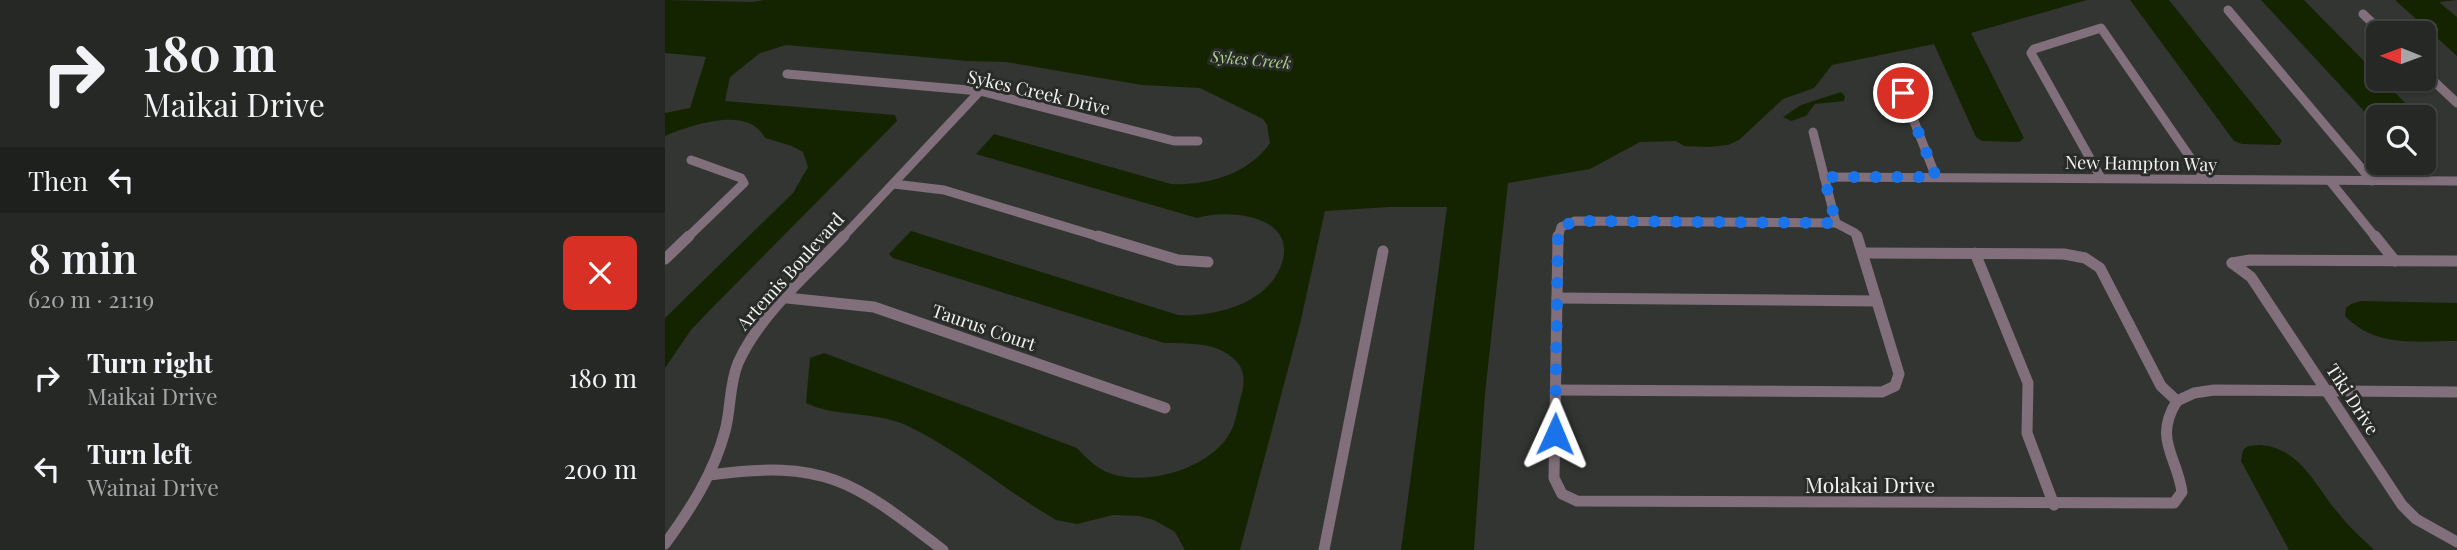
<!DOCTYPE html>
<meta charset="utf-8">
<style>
body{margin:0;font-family:"Playfair Display",serif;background:#2e302e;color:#f1f3f6;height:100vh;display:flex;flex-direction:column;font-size:26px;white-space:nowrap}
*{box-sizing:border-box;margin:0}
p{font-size:23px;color:#a4a6a7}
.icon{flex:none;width:38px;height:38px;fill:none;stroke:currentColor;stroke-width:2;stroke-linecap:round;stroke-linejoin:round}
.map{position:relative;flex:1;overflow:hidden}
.sheet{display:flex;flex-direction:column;background:#262826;width:665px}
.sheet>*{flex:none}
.hud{background:#262826;color:#f1f3f6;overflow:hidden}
.needle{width:46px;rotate:271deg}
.tools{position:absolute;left:1701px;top:21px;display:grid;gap:14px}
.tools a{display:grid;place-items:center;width:70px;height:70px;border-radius:10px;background:#262826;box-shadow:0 2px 5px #0004,0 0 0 2px #424443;font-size:35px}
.pin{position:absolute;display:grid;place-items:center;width:60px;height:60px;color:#fff;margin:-30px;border:4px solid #fff;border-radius:50%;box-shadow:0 2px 7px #0007}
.me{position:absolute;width:77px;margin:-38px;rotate:1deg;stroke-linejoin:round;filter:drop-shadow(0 0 5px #0008)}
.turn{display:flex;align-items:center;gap:24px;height:147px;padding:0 28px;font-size:32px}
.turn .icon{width:91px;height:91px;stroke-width:2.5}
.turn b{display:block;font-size:49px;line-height:60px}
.then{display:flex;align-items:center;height:66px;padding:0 28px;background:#0003;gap:14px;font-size:26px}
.round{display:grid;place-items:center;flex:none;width:74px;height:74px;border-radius:10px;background:#2e302e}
.head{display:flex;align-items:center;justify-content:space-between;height:119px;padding:0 28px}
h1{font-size:42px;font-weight:600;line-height:52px}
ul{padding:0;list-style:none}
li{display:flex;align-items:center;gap:21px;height:91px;padding:0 28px}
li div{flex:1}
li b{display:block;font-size:26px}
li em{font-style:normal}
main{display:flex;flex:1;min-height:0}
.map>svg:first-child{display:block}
.water{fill:#152400}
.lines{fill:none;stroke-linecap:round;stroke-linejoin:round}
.minor-far1{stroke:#816f7b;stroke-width:9}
.minor{stroke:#816f7b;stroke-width:11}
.route{stroke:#1a73e8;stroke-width:12;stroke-dasharray:0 21.6}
.labels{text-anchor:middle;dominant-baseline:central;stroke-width:6;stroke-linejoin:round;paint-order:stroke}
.far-water-label{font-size:16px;font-style:italic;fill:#b0d090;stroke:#292b28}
.street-label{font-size:18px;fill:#f1f3f0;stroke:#292b28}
.near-street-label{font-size:21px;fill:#f1f3f0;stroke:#292b28}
</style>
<main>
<section class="sheet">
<div class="hud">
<div class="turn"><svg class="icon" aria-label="right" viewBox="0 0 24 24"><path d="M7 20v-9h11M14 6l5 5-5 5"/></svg><div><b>180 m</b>Maikai Drive</div></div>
<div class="then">Then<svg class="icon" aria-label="left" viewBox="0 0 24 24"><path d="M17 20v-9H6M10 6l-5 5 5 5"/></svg></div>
</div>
<div class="head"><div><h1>8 min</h1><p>620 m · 21:19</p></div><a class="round" style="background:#d93025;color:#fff"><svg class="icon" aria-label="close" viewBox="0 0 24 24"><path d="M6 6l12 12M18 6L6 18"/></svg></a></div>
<ul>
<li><svg class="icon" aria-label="right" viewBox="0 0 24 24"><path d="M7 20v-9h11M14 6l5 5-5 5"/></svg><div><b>Turn right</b><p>Maikai Drive</p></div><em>180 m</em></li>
<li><svg class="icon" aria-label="left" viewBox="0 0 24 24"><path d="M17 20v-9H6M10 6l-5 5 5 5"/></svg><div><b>Turn left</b><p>Wainai Drive</p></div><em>200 m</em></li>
</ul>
</section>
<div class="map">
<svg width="1792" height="550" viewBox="0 0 1792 550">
<rect width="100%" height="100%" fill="#333532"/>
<g class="water">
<path d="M0,0L87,2L99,0H1422L1306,33L1359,138L1354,142L1317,141L1311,137L1269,44L1167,65L1149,88L1118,99L1074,140L1063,145L1043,147L1019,146L1011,141L975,142L925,169L843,183L820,394L809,550H736L782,207H725L660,211L635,324L575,550H520L510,532L489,520L474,516L448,515L412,524L391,520C341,491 296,452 245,427C211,410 171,418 141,403L145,358L159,353L412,448C422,459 432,469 447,474C484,486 547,468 566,431C571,422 572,410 575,400C579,387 582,371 570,360C551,341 523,344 499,343L228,258L224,254L246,231L513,315C549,317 600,304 615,268C637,216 565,208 532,218L311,154L329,134L506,184C541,186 584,174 605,143L602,125L598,119L535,88L477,85L341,62L303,61L121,45L95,53L65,77L60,101L230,115L232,121L44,311L26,330L0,368V318L128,193L143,167L138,152L127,146L100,138C83,105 27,125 0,136V113L25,108L41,57L0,53Z"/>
<polygon points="1465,0 1504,0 1617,141 1614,145 1577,144 1569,141"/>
<polygon points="1596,0 1639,0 1754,117 1713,117 1713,126"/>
<polygon points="1730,0 1792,0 1774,2 1792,17 1792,56"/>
<polygon points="1176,92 1180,96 1179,101 1150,104 1141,116 1126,121 1118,117 1136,105"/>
<path d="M1696,301L1792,303V341C1752,341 1711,348 1680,316L1681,308L1686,304Z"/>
<path d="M1595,445C1636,448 1650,486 1674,514C1684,527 1697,538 1709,550H1624L1576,461L1578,450L1583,446Z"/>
</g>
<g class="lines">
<g class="minor-far1">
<polyline points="1563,10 1707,181"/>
<polyline points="1698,14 1718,33"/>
<polyline points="1759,72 1792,103"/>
<polyline points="122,74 315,91 509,141 533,141"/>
<polyline points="1238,93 1271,177"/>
<polyline points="1148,132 1171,223 1190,233 1193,238"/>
<polyline points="1159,177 1792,181"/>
<polyline points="1436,178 1366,53 1369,49 1436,28 1540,179"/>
<polyline points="1665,181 1711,238"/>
<polyline points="229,184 279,190 438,238"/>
<polyline points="22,238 79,183 76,178 26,160"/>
<polyline points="177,238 315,91"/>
<polyline points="893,238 896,227 910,221 1171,223"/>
</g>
<g class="minor">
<polyline points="433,236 513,260 543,262"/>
<path d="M893,236L889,478L897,494L912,501L1509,503L1517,492C1512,456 1488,439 1512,401L1496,386L1435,268L1420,258L1399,254L1199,253"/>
<polyline points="1710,236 1730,261"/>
<polyline points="1310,253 1363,383 1362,433 1389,505"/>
<polyline points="0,259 24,236"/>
<polyline points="1567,263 1586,277 1737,505 1751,519 1792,542"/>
<polyline points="1567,263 1585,260 1792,261"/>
<polyline points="122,298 209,307 500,408"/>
<polyline points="892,298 1212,301"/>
<polyline points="891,390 1217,392 1230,386 1234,374 1192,236"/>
<polyline points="1512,401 1529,393 1549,390 1792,392"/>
<path d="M44,475C161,459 188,481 278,550"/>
<path d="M0,544C25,510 49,473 60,431C66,409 64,385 73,363C95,314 143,274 179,236"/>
<polyline points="659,550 718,251"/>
</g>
</g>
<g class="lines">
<polyline class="route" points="890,434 893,233 896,227 910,221 1171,223 1159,177 1271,177 1238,93"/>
</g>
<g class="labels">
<g class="far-water-label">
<text transform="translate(586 59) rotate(5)">Sykes Creek</text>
</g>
<g class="street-label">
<text transform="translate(374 92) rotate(13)">Sykes Creek Drive</text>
<text transform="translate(1476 163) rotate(1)">New Hampton Way</text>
<text transform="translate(125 271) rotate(-48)">Artemis Boulevard</text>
<text transform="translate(319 327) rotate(19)">Taurus Court</text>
<text transform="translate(1688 399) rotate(57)">Tiki Drive</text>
</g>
<g class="near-street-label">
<text x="1205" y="484">Molakai Drive</text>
</g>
</g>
</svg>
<div class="tools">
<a><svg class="needle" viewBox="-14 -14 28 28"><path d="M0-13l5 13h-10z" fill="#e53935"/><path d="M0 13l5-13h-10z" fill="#a4a6a7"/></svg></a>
<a><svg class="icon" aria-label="search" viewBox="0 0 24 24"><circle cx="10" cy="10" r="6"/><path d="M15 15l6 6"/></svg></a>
</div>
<div class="pin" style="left:1238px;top:93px;background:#d93025"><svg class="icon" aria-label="arrive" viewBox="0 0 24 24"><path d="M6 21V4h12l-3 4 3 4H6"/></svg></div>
<svg class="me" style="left:890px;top:434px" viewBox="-20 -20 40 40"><path d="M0-17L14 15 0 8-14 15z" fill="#1a73e8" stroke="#fff" stroke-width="4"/></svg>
</div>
</main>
